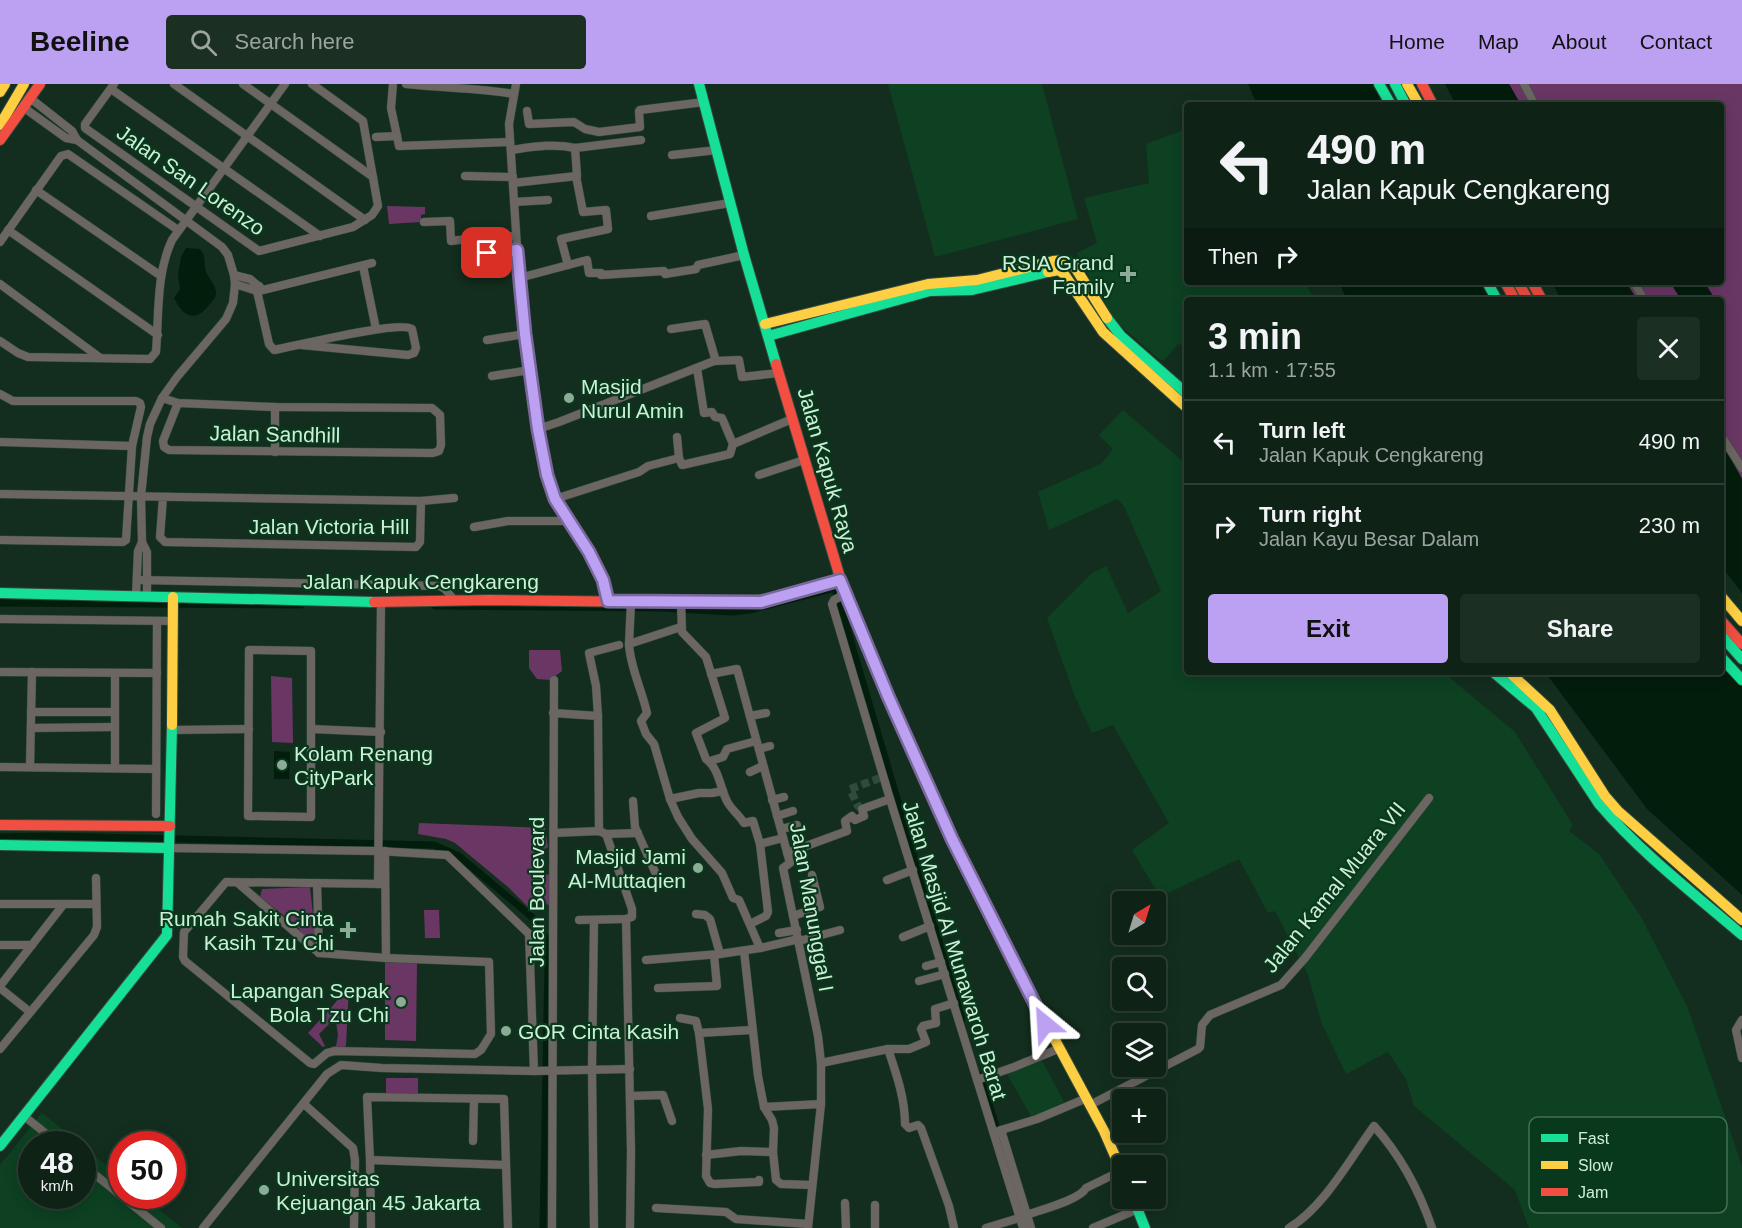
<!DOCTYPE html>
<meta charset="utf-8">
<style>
body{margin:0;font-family:Helvetica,sans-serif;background:#1c2f23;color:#f1f3f6;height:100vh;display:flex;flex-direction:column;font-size:22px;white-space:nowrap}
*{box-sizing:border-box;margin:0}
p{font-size:20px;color:#9ba4a1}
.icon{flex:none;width:33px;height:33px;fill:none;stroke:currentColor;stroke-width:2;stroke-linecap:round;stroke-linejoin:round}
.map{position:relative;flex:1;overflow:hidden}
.drawer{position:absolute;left:1184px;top:213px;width:540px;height:378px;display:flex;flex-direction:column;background:#0e2216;border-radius:6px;box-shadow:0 3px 15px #0003,0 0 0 2px #2e3f35}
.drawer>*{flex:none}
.banner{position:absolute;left:1184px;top:18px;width:540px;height:183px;border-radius:6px;box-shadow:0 3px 15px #0003,0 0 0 2px #2e3f35;background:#0e2216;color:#f1f3f6;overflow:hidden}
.needle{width:39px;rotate:38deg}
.buttons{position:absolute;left:1112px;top:807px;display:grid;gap:12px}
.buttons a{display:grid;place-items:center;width:54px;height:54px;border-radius:6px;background:#0e2216;box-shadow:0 3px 15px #0003,0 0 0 2px #2e3f35;font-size:30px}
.speed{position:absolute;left:18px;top:1047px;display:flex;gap:12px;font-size:30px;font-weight:700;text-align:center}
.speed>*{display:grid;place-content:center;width:78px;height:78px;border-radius:50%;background:#0e2216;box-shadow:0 3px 15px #0003,0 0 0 2px #2e3f35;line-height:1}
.speed small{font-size:15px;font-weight:400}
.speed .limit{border:9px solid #d22;background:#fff;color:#111}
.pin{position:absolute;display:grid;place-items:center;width:51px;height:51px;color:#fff;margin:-26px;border-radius:12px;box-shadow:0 3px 9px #0006}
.me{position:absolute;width:66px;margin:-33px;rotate:333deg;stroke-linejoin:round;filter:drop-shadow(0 0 4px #0008)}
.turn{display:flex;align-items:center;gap:21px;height:126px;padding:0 24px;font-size:27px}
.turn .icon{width:78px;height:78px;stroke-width:2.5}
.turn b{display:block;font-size:42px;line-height:51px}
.then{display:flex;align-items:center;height:57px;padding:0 24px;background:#0003;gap:12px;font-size:22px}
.round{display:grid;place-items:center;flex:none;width:63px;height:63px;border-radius:6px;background:#1c2f23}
.summary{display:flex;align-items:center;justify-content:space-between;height:102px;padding:0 24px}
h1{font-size:36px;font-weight:800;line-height:45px}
.action{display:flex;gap:12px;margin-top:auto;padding:12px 24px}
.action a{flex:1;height:69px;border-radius:6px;background:#bca0f2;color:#111;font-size:24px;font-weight:800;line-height:69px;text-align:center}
.action a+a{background:#1c2f23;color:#f1f3f6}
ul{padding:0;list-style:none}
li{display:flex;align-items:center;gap:18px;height:84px;padding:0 24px;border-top:2px solid #2e3f35}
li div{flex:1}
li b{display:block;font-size:22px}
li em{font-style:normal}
header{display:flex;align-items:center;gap:36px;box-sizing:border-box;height:84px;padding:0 30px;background:#bca0f2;color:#111}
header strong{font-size:28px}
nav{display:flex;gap:33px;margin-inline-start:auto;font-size:21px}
.search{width:420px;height:54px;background:#1c2f23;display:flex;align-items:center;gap:15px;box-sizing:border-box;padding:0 21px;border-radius:6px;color:#9ba4a1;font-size:22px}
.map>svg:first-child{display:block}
.built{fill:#0d4122}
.green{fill:#6a3765}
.water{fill:#031d0c}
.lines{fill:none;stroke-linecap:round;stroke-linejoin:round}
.canal{stroke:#031d0c;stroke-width:7}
.street-tunnel{stroke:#2f4b3a;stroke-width:8;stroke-dasharray:8 4;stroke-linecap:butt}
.street-casing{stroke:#344a3c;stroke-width:9}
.fast-casing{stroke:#344a3c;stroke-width:12}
.slow-casing{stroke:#344a3c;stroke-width:12}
.jam-casing{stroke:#344a3c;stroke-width:12}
.street{stroke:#6b6662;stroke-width:8}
.fast{stroke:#16e098;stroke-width:10}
.slow{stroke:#ffcf43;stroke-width:10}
.jam{stroke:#f24e42;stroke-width:10}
.route-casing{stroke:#7a689d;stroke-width:15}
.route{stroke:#bca0f2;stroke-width:10}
.poi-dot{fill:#8dab96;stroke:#08391d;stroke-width:2}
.labels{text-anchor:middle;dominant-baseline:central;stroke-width:4.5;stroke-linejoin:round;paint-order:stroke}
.street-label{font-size:21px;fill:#cfeed7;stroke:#08391d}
.poi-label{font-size:21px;fill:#cfeed7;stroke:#08391d;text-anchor:end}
.key{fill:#08391d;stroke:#446f55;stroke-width:1.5}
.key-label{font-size:16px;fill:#cfeed7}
</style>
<header>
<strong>Beeline</strong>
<div class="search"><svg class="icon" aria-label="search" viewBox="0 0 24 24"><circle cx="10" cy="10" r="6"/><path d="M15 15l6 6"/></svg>Search here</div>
<nav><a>Home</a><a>Map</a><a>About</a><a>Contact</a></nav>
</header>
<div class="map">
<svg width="1742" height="1144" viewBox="0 0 1742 1144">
<rect width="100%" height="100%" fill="#132e1e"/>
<g class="built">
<polygon points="888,0 1042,0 1078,135 935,173"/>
<polygon points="1186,45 1186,198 1305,198 1315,216 1186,216 1186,265 1179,259 1164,276 1160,276 1113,235 1097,210 1077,169 1097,159 1084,114 1149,99 1146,60"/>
<polygon points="1123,326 1186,380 1186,588 1443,588 1515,648 1573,741 1569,747 1599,770 1641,833 1687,922 1742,1082 1742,1144 1529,1144 1515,1106 1414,1022 1406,995 1388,968 1346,990 1322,940 1308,891 1275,827 1268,829 1239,775 1160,813 1132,766 1169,739 1113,641 1092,649 1075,613 1047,534 1092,489 1106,482 1128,529 1161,507 1124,422 1117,415 1049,446 1038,408 1102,379 1113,365 1099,351"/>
<polygon points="1040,973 1064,1018 1032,1034 1007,990"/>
<polygon points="42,1029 81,1060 32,1060 32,1112 82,1112 83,1062 121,1094 122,1112 142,1112 182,1144 0,1144 0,1081"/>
</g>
<g class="green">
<polygon points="1509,0 1742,0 1742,395 1721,358 1720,216 1637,216 1626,198 1720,198 1720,21 1521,21"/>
<polygon points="387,122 425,123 425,130 421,131 421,138 389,140"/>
<polygon points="529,566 560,566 562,587 550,596 537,595 529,584"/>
<polygon points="271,592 292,594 293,659 272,658"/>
<polygon points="419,739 545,744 548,763 543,766 544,790 550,791 550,822 543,818 533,828 508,803 455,759 446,755 418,750"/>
<polygon points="310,803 316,858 309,859 296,841 260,813 262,805"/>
<polygon points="424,826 439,826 440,854 425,854"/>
<polygon points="385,878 417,879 416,957 385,956"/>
<path d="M346,902H349L346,961L344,965L331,966V963L336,962L338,951L336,938L330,939L319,950L325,962L323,963L308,949C321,934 338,919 346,902Z"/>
<rect x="386" y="994" width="32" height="16"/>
</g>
<g class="water">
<polygon points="1248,0 1374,0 1386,21 1257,21"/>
<polygon points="1445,0 1509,0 1521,21 1456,21"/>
<path d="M186,164L200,165C207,173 203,179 206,187C208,195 216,200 216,209C216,214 212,217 209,221C195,239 183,233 174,214L180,205L178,191L181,173Z"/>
<polygon points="1339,198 1484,198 1494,216 1347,216"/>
<polygon points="1552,198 1626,198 1637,216 1561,216"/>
<polygon points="1670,198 1704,198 1712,210 1709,216 1681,216"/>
<polygon points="1721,358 1742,395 1742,509 1721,482"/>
<polygon points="1721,575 1742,601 1742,811 1647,725 1545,588 1720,588"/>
<polygon points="274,667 290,668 289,695 274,695"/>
</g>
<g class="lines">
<g class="canal">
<polyline points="0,519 301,521"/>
<polyline points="435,522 661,524 732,528 750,526 835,504 962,935"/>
<polyline points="0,753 50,752 434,761 459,772 533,834 546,855 548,877 543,1144"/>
<polyline points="980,992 1002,1061"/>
<polyline points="1008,1080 1020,1121"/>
</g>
<polyline class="street-tunnel" points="862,725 858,722 850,705 883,693"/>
<defs>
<g id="street">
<polyline points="114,0 85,40 85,44 259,167 353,143 372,131 378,122 363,37 312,0"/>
<polyline points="174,0 365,136"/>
<polyline points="243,0 373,93"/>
<polyline points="393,0 391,24 397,52"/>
<path d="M406,0C442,4 479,4 514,10"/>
<polyline points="516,0 509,40 519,194 538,345 547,391 555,415 589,468 603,496 608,517"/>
<polyline points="1524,0 1535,21"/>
<polyline points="111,5 320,152"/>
<polyline points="30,14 72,47 77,56 222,163 228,171 234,191 235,200 233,219 226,235 177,293 162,314 150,340 147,353 141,412 142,458 138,467 136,511"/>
<polyline points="23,23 66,54 77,56"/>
<polyline points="527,27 529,40 574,38 585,45 599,48 640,43 639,27 640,26 704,18"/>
<polyline points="376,53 397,52 399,62 510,58"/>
<path d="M511,66C532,63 554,59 575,64L641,56"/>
<polyline points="672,71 717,66"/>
<polyline points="465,92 513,93"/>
<polyline points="513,99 577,92 575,64"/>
<polyline points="36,106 161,192"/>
<polyline points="514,118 548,116"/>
<polyline points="651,132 730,119"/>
<polyline points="424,138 450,137 451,157 483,153 516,152"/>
<polyline points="8,146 158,251"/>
<polyline points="0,158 61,72 68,70 178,146"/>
<polyline points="471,169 517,166"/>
<polyline points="568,181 561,155 608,145 606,126 583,128 576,92"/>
<polyline points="363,182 376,245"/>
<polyline points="234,191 250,195 262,205"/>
<polyline points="519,194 587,176 589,189 601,189 601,191 664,187 665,190 696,185 698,181 744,171"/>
<polyline points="1634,198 1644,216"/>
<polyline points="0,200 99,273"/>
<polyline points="235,200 257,207 263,206 372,179"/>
<path d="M259,202L257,207L269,260L274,266C296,262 399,236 412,245L416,264L414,269L408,271L301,261"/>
<polyline points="487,256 525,250"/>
<path d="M0,257L18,269L28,273L150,275L156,268C159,231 156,190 172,156L285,0"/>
<polyline points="714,277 739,276 742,293 779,289"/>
<polyline points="492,292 530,286"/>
<polyline points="0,310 13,317 136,317 140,319 141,323 132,362 126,456 123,458 0,456"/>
<polyline points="162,314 178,319 275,323 432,324 440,331 441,361 439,367 433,369 169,366 164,363 163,357 178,319"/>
<polyline points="538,345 559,338 714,277 715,274 705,240 671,245"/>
<polyline points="1720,350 1742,384"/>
<polyline points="677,353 679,374"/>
<polyline points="0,358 132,362"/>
<polyline points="733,360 792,335"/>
<polyline points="275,368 275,323"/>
<polyline points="759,391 804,376"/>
<polyline points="0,410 421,417 420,458 416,463 165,458 160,453 163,413"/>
<polyline points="555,415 639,388 648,382 679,374 682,381 730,370 733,360 722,334 715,333 712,328 704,329 697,284"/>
<polyline points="421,417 454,414"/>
<polyline points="474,443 508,437 569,437"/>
<polyline points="142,458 147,468 147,512"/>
<polyline points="137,496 440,502 445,505 454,516"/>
<polyline points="845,510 834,516 832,520 890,715 1023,1144"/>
<path d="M681,518L682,548L706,573L725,634L696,649L706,675C720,685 720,706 728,719C733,727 739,731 744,739L753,737L760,760L768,828L766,832L750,840"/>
<polyline points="0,535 173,537"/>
<polyline points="629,560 631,518"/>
<polygon points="249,566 311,567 311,733 248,732"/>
<polyline points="0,588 157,589"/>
<polyline points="115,589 115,684"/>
<polyline points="711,590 737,585 790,779 783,784 818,952 821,979 821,1020 808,1144"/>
<polyline points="31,628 114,628"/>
<polyline points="553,629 598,632 599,747"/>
<polyline points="598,632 596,602 589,569 619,561"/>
<polyline points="750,632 766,629"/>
<polyline points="31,644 114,643"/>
<polyline points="311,645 381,648"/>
<polyline points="172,646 249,645"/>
<polyline points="759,665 770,662"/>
<polyline points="710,677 723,673 727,665 756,657"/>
<polyline points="0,683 156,685"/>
<polyline points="30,683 32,588"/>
<polyline points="750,688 763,682"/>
<polyline points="670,715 699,709 712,709 723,707"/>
<polyline points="772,716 784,713"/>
<polyline points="633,717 635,743 655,788"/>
<polyline points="156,730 157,537"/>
<polyline points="777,732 793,727"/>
<polyline points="781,745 797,741"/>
<polyline points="554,749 599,747 606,750 638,749"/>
<polyline points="760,760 783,754"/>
<polyline points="169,764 377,767 447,771 529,850 534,987"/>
<polyline points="385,767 386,874"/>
<polyline points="787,769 847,747 845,737 852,732 855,736 864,732 862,725 890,715"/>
<polyline points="887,796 913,786"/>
<polyline points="317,799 319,869"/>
<polyline points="239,800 319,869 386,874 489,878 491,950 481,966 475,970 335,967 327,969 314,980 310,979 185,877 183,873 184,848 226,798 385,800"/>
<polyline points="378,800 381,518"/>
<polyline points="0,820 96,820"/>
<polyline points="696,830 705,831 710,835 720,870"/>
<polyline points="793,832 820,823 812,791"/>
<polyline points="626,835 631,1067 630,1144"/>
<polyline points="579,836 626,835 632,833 632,825 606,750"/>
<polyline points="594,836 592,985 594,1144"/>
<polyline points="779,849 797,846"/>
<polyline points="903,853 930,842"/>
<polyline points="799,857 840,846"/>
<polyline points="0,861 32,861"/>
<polyline points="760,864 799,855"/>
<polyline points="744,867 758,992 764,1023 772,1036 774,1044 773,1068 776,1096 781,1100 812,1101"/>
<path d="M646,876L720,870L760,864L739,816L733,814L722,789L692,755L678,733L670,715L654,660L646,650L641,637L647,629C642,606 630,583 629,560L681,543"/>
<polyline points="926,882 941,878"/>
<polyline points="919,897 945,890"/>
<polyline points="0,902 63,821"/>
<polyline points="0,904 30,928"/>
<polyline points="658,904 717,902 714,871"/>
<polyline points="680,934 696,937 699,949"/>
<polyline points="1742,936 1736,946 1742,974"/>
<polyline points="752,946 699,949 708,1025 706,1092 710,1099 714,1100 756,1098 759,1098 759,1096"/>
<polyline points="0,965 94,851 97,843 96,794"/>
<polyline points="888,965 909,965 926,958 921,945 923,942 936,939 935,925 954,919"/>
<path d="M821,979L888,965C896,989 905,1014 905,1040L909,1044L918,1041L921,1044L949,1122L954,1144"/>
<polyline points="977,996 1014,983 1058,965"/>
<polyline points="630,1012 663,1011 672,1037"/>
<polyline points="304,1020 353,1064 355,1076 354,1144"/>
<polyline points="1090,1021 1198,965 1200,963 1202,941 1210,931 1281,901 1305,874 1429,714"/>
<polyline points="764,1023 821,1020"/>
<polyline points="24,1032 59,1060"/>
<polyline points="1001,1046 1031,1144"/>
<polyline points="998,1047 1037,1035 1087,1014"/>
<polyline points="473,1057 474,1015"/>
<polyline points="706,1071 741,1067 773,1068"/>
<polyline points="370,1076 506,1081"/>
<polyline points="82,1080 161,1144"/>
<polyline points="845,1119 846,1144"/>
<polyline points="875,1121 875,1144"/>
<polyline points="656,1124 726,1128 736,1135 808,1140"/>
<path d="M1026,1131C1040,1126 1080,1116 1086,1104L1121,1087"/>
<polyline points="203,1144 327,990 341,981 382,984 534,987 630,985"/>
<polyline points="371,1144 370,1076 367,1013 504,1015 508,1144"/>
<polyline points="552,1144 554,596"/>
<polyline points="986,1144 1019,1134"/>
<polyline points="1093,1144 1138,1125"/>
<path d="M1289,1144C1324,1123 1350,1075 1374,1042C1401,1072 1419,1106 1432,1144"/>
</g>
<g id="fast">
<polyline points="699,0 744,171 776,280"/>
<polyline points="1379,0 1391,21"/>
<polyline points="1395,0 1406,21"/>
<polyline points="1487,198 1497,216"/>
<polyline points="1107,234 1121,252 1186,309"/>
<polyline points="768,252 930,207 972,206 1048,188"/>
<polyline points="0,509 374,518"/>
<path d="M724,519C764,519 801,507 840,496"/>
<polyline points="1720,550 1742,575"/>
<polyline points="1720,572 1742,596"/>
<path d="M1493,588L1536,624L1599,720C1641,769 1693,809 1742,851"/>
<polyline points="892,621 952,755 1040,928"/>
<polyline points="0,761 169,764"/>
<polyline points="0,1062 167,851 172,641"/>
<polyline points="1133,1114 1145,1144"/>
</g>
<g id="slow">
<polyline points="1407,0 1419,21"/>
<polyline points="0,8 5,0"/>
<polyline points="0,41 24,0"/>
<polyline points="1048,188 1059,186 1064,190 1103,248 1186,323"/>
<polyline points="765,240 928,200 977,196 1053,177 1065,176 1073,180 1107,234"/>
<polyline points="1720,511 1742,537"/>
<polyline points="1509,588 1550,626 1605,712 1618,727 1742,836"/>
<polyline points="172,641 173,513"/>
<polyline points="1040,928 1104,1047 1122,1088"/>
</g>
<g id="jam">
<polyline points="1422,0 1433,21"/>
<polyline points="0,56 40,0"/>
<polyline points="1505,198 1515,216"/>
<polyline points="1518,198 1528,216"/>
<polyline points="1532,198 1542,216"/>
<polyline points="776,280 845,510 892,621"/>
<polyline points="374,518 489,516 724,519"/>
<polyline points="1720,535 1742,560"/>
<polyline points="0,741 170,742"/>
</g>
</defs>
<use href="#street" class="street-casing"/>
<use href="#fast" class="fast-casing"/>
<use href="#slow" class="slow-casing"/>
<use href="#jam" class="jam-casing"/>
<use href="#street" class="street"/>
<use href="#fast" class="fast"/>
<use href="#slow" class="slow"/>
<use href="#jam" class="jam"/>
</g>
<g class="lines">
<defs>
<polyline id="route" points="487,169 517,166 525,250 538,345 547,391 555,415 589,468 603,496 608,517 761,518 840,496 888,612 952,755 1045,940"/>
</defs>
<use href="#route" class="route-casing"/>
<use href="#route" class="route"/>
</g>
<g class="poi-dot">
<path d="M1125 181h6v6h6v6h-6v6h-6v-6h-6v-6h6z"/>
<circle cx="569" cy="314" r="6"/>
<circle cx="282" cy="681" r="6"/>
<circle cx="698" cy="784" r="6"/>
<path d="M345 837h6v6h6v6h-6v6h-6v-6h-6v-6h6z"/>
<circle cx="401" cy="918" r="6"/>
<circle cx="506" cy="947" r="6"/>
<circle cx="264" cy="1106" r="6"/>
</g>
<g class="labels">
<g class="street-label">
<text transform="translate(191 96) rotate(35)">Jalan San Lorenzo</text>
<text transform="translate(275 350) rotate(1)">Jalan Sandhill</text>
<text transform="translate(828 386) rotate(74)">Jalan Kapuk Raya</text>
<text x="329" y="442">Jalan Victoria Hill</text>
<text x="421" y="497">Jalan Kapuk Cengkareng</text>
<text transform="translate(1334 803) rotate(-51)">Jalan Kamal Muara VII</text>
<text transform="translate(536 808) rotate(-90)">Jalan Boulevard</text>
<text transform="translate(812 823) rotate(80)">Jalan Manunggal I</text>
<text transform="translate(955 866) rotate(73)">Jalan Masjid Al Munawaroh Barat</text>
</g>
<g class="poi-label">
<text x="1114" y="178">RSIA Grand<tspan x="1114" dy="24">Family</tspan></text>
<text x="581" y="302" text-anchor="start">Masjid<tspan x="581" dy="24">Nurul Amin</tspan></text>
<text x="294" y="669" text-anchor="start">Kolam Renang<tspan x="294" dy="24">CityPark</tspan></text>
<text x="686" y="772">Masjid Jami<tspan x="686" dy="24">Al-Muttaqien</tspan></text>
<text x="334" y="834">Rumah Sakit Cinta<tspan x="334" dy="24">Kasih Tzu Chi</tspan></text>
<text x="389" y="906">Lapangan Sepak<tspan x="389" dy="24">Bola Tzu Chi</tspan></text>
<text x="518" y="947" text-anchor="start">GOR Cinta Kasih</text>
<text x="276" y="1094" text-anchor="start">Universitas<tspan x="276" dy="24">Kejuangan 45 Jakarta</tspan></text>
</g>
</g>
<rect x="1529" y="1033" width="198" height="96" rx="9" class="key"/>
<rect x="1541" y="1050" width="27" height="8" fill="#16e098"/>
<rect x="1541" y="1077" width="27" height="8" fill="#ffcf43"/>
<rect x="1541" y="1104" width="27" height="8" fill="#f24e42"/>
<g class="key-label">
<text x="1578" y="1060">Fast</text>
<text x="1578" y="1087">Slow</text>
<text x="1578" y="1114">Jam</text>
</g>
</svg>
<div class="buttons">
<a><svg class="needle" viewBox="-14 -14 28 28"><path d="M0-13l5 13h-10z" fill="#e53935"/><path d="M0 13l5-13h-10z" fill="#9ba4a1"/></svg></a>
<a><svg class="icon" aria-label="search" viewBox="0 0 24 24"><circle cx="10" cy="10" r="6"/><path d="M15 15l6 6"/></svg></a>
<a><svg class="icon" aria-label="layers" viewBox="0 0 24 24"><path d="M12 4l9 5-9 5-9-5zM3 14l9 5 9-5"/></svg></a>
<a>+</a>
<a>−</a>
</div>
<div class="speed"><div>48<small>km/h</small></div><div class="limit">50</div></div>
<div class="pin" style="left:487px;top:169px;background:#d93025"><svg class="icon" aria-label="arrive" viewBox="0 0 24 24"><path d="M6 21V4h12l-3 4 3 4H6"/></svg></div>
<svg class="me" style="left:1045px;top:940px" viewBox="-20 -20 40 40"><path d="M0-17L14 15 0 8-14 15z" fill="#bca0f2" stroke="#fff" stroke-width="4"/></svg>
<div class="banner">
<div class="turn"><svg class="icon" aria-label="left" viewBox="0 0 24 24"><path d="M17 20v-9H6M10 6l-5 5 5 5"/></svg><div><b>490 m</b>Jalan Kapuk Cengkareng</div></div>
<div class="then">Then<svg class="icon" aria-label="right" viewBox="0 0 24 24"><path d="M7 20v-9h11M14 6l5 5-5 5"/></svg></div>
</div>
<section class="drawer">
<div class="summary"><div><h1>3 min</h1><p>1.1 km · 17:55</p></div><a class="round"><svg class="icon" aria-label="close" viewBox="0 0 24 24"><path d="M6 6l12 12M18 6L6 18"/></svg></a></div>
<ul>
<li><svg class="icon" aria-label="left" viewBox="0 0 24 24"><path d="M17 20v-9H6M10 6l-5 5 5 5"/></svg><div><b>Turn left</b><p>Jalan Kapuk Cengkareng</p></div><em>490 m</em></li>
<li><svg class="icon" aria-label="right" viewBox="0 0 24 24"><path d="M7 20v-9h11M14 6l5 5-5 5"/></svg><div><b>Turn right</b><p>Jalan Kayu Besar Dalam</p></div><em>230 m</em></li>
</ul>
<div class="action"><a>Exit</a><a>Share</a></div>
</section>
</div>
